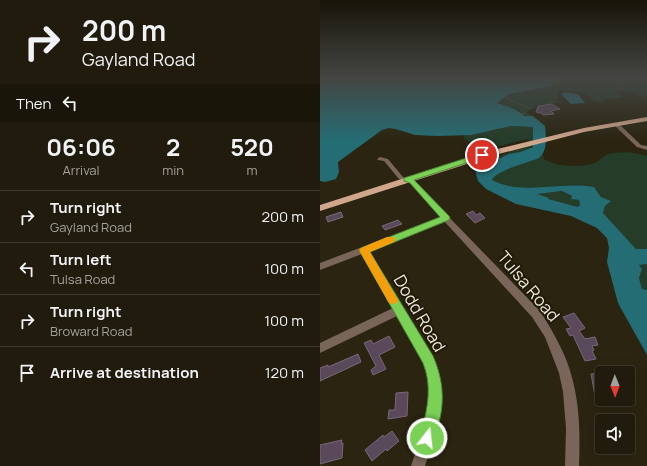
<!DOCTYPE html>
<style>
body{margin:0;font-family:Manrope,sans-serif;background:#282415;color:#f1f3f6;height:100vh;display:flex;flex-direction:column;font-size:15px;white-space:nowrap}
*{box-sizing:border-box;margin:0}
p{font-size:13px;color:#a2a19d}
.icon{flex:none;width:22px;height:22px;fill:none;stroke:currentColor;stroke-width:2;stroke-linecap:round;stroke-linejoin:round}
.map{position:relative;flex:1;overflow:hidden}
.side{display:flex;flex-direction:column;background:#201b0c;width:320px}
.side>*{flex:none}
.guide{background:#201b0c;color:#f1f3f6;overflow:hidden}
.needle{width:26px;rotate:179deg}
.tools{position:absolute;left:275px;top:366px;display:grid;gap:8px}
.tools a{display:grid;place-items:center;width:40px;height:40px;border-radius:4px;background:#201b0c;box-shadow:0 4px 16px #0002,0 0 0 1px #3d392d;font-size:20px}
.pin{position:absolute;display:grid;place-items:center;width:34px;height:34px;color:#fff;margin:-17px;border:2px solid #fff;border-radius:50%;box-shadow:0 1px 4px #0007}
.me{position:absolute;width:44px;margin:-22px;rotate:16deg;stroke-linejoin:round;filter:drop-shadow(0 0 3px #0008)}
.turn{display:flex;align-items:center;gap:14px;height:84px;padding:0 16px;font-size:18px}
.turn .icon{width:52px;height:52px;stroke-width:2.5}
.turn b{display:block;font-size:28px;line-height:34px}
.then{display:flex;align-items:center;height:38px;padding:0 16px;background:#0003;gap:8px;font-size:15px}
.eta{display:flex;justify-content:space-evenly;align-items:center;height:68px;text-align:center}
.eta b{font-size:24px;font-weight:700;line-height:28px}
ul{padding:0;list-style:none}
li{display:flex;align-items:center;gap:12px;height:52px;padding:0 16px;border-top:1px solid #3d392d}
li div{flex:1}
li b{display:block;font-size:15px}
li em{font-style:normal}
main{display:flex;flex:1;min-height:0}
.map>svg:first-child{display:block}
.green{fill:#253c29}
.water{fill:#256d75;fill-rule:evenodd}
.building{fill:#59495a;stroke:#79687a}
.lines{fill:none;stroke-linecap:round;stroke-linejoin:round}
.path{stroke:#716c5a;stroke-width:1;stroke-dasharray:1 1.5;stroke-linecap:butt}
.minor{fill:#796559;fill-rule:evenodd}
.major{fill:#d0a68d;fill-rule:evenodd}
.route{fill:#7ad156;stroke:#4f8838}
.slow{fill:#f59e0b}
.labels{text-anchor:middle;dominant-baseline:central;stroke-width:4;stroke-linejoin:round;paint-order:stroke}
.near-street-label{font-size:17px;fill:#ebe7da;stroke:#201a07}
</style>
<main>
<section class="side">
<div class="guide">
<div class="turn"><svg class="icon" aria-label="right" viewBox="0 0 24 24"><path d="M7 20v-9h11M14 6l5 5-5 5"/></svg><div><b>200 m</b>Gayland Road</div></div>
<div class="then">Then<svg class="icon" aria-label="left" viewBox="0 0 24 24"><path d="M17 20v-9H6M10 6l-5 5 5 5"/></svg></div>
</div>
<div class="eta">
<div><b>06:06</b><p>Arrival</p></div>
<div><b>2</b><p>min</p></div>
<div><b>520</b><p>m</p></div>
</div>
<ul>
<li><svg class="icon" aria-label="right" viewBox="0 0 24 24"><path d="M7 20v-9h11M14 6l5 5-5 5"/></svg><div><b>Turn right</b><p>Gayland Road</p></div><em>200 m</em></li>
<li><svg class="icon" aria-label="left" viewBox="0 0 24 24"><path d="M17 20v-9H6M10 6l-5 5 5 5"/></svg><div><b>Turn left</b><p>Tulsa Road</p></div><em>100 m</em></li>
<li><svg class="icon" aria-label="right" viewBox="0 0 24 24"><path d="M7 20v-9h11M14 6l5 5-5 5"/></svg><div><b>Turn right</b><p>Broward Road</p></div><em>100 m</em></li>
<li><svg class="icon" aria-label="arrive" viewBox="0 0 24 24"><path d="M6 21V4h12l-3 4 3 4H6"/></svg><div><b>Arrive at destination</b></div><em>120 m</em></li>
</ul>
</section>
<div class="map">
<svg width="327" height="466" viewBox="0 0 327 466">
<rect width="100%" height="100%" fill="#2a2410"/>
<g class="green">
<path d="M240,76L281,78L316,76L327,83V96L322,97L313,92L298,91L302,97L301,98L286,99L282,103L271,100L272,97C261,93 249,88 238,92V100L241,102L240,103L216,105L214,108L206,112L213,116H205L177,103L189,94L232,86L235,82H240Z"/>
<polygon points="191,126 213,127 213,146 200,152 189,154 155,170 156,163 212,145 208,139 164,150 144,139 144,135 177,130 183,127"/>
<path d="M309,152L327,156V249H316L283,213L285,206L290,201L281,197L274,187C240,181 203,196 172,180C177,168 211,163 223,155L224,159C236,167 261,168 275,163C280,161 283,156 288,154C294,152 303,153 309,152Z"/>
<polygon points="242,191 252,196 251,199 259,200 260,205 258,207 226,199 216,194"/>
<polygon points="325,263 327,264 327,290 322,289 319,278 322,269 319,266"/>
</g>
<g class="water">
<path d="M0,76H240V80L242,82H235L232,86L189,94L177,103L194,109L205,116H213L225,126C226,136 228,151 219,158C208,163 176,170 172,180C202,196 240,181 274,187L281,197L291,201L285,206L283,213L316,249H327V264L319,265L322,269L319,278L322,289L327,290V355L298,303L287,262L289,248L287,238L277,228L251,216L196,204L166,189L158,181L155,170L189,154L200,152L213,147V127L191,126L151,135L117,136L95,135L76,129L69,128L62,130L18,162L19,172L16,179L5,182L0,181ZM242,191L252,196L251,199L259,200L260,205L258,207L228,199L229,198L217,194Z"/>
<polygon points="245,92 258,94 265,103 251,104 241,94"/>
</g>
<g class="building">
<polygon points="232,104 240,109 231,111 234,114 223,115 221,113 216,112 218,106"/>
<polygon points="153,211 156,215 160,213 165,218 155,223 146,214"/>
<polygon points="21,212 23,217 8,222 6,217"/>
<polygon points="78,220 82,224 65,230 62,226"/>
<polygon points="254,313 265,328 259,331 265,339 275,337 278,345 272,346 274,350 272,351 276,359 265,361 253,335 250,336 246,329 251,328 243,317"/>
<polygon points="69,336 75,347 59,355 66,369 53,375 51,370 56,366 44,343 51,340 53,344"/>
<polygon points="38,354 41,362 0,381 0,368 8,365 8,367"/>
<polygon points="282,373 282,401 276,401 271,374"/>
<polygon points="88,392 87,416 68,419 69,410 75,410 76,393"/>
<polygon points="72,431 79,441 67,451 66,449 52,461 45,450 63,435 64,437"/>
<polygon points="22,440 21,444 23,443 22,458 0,464 0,445"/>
</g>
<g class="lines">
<g class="path">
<polyline points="289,76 305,92"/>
<polyline points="179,95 211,109"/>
<polyline points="199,114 206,113"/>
</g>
<g class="minor">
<polygon points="294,123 298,123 321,145 327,146 327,150 317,147 294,125"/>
<path d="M60,157L68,159L83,177L94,181L220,311C232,330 245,352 251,374C260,404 260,435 259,466H245L246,428L243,392L239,373L225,337L212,317L124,221L49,251L112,356C129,395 117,428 105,466H91C102,433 118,396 103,361C96,346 85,331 77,316L0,353V343L73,308L42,254L0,270V263L121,217L90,183L79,179L64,161L58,160L57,159Z"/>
</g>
<polygon class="major" points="327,117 327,121 264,132 175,155 0,211 0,205 169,151 264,128"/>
</g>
<linearGradient id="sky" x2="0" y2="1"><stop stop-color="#171409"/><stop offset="0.54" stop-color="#444542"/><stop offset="1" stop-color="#444542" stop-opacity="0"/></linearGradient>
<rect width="327" height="142" fill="url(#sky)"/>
<path class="route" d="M162,153L166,155L165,157L94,180L129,216L130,218L129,220L50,252L113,356C126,386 125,412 112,443L107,445L101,443L99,438C107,413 113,388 103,363L39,250L41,248L120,217L90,183L84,181V178Z"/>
<polygon class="slow" points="67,237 74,237 75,240 74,242 50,252 78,300 77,303 73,304 69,303 39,250 41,248"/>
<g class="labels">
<g class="near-street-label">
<text transform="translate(209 286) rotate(50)">Tulsa Road</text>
<text transform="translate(100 313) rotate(60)">Dodd Road</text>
</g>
</g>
</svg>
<div class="tools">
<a><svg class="needle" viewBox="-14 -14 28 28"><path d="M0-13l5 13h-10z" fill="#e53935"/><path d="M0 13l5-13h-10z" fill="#a2a19d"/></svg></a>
<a><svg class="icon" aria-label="sound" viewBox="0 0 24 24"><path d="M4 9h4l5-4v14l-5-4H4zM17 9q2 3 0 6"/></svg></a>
</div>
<div class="pin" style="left:162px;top:155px;background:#d93025"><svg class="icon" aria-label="arrive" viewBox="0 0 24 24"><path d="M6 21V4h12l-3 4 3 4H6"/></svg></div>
<svg class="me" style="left:107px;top:438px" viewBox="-20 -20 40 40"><circle r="17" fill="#7ad156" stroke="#fff" stroke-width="3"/><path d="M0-11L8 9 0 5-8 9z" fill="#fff"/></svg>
</div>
</main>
